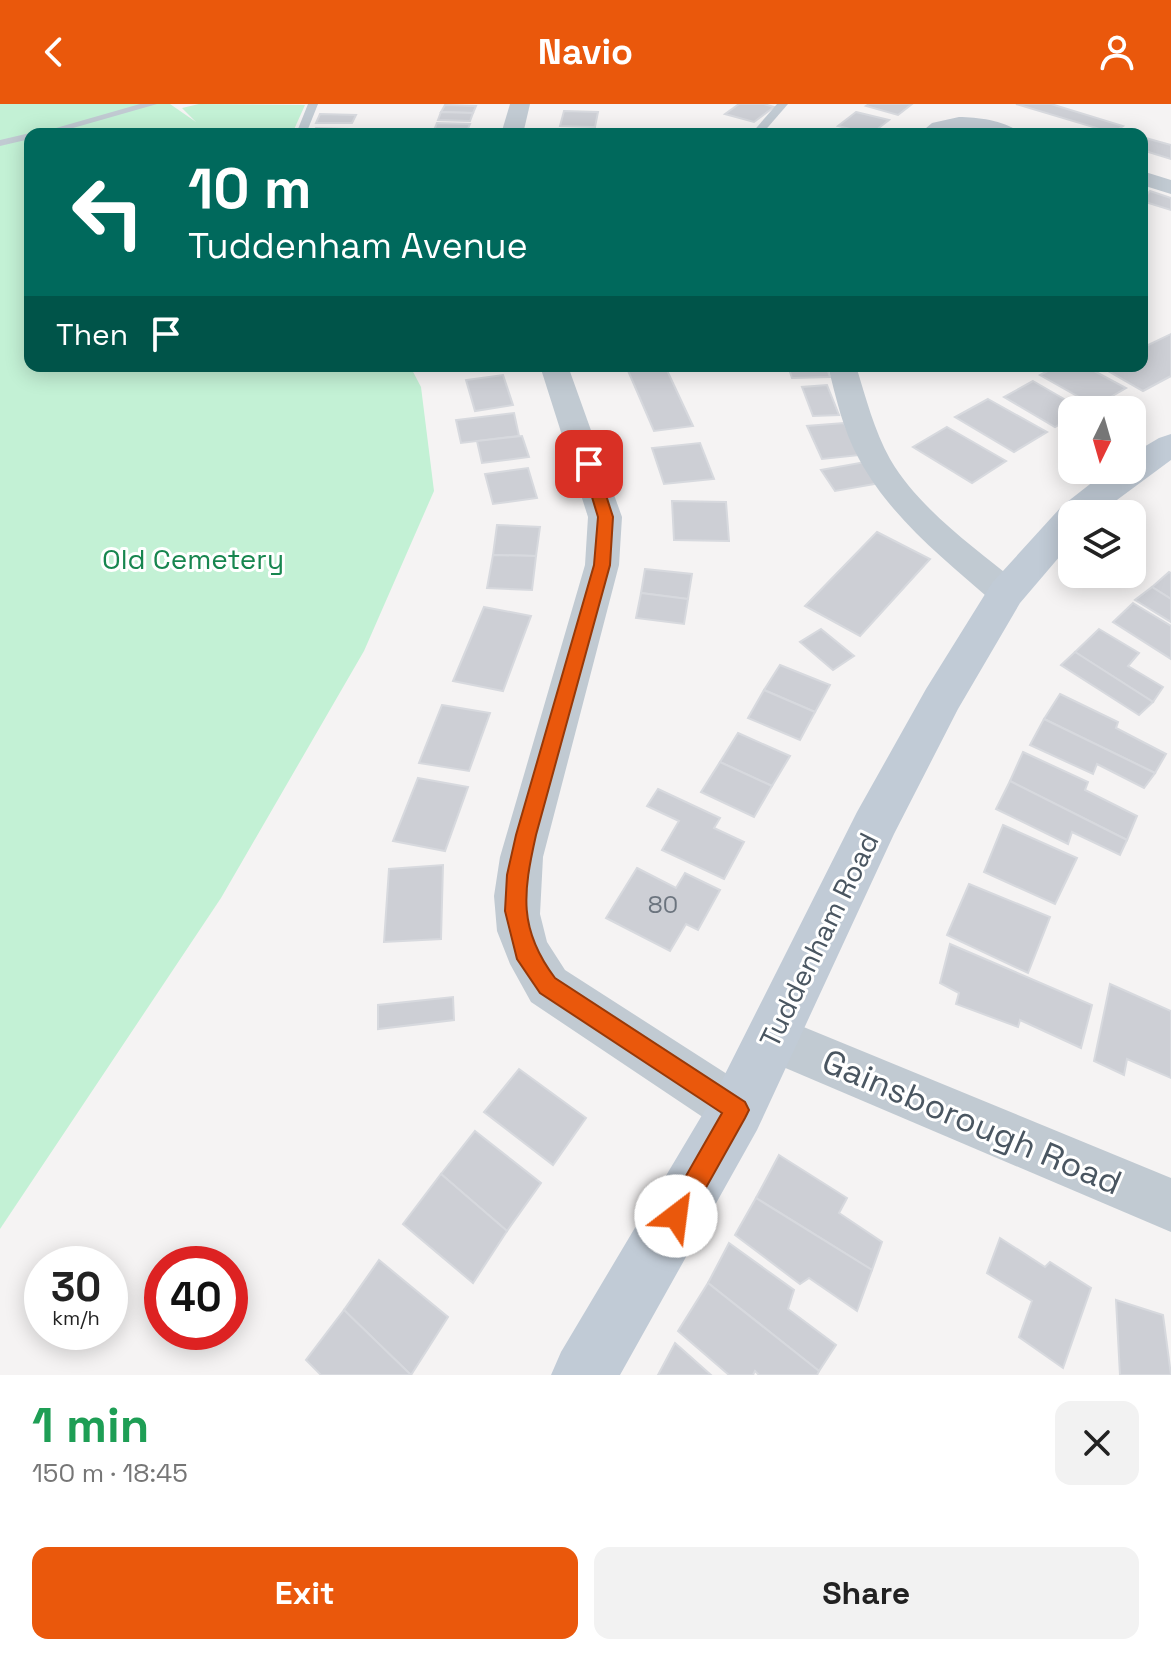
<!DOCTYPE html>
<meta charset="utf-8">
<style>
body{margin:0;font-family:"Space Grotesk",sans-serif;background:#f2f2f2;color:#222;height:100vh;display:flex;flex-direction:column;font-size:30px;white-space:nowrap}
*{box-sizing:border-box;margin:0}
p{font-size:26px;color:#767676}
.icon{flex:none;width:44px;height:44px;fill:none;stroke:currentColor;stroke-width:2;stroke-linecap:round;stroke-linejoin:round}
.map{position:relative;height:1271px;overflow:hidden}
.details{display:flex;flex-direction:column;background:#fff;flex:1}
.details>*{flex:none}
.banner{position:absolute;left:24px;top:24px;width:1124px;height:244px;border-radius:16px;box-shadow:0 4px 20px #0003;background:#00695c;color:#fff;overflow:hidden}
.needle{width:52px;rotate:185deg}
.controls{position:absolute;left:1058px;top:292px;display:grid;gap:16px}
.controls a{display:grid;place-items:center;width:88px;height:88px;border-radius:16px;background:#fff;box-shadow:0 4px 20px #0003;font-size:40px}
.speed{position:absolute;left:24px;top:1142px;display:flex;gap:16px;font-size:40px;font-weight:700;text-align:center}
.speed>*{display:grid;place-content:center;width:104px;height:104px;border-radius:50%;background:#fff;box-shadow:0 4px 20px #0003;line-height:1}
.speed small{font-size:20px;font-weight:400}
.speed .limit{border:12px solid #d22;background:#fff;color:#111}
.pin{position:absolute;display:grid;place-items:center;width:68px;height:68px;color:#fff;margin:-34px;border-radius:16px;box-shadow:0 4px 12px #0006}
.me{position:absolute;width:88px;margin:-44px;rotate:30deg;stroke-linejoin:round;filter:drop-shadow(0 0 6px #0008)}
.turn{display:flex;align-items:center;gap:28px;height:168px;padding:0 32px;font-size:36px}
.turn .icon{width:104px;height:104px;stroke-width:2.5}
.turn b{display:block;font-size:56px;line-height:68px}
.then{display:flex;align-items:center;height:76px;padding:0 32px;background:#0003;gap:16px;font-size:30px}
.round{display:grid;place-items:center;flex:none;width:84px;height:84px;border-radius:16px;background:#f2f2f2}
.head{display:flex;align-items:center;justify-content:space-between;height:136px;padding:0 32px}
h1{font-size:48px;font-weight:800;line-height:60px;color:#1e9e55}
.action{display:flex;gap:16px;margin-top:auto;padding:16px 32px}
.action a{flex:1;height:92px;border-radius:16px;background:#ea580c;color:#fff;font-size:32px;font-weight:800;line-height:92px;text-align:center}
.action a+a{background:#f2f2f2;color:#222}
header{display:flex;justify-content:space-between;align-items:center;height:104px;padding:0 32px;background:#ea580c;color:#fff;font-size:36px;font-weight:800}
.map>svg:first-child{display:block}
.green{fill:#c3f1d5}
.building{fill:#cdcfd5;stroke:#d7d9de;stroke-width:2}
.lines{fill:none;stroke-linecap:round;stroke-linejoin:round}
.lane{fill:#c1cad2;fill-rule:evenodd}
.street{fill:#c1cad2;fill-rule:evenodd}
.secondary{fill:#c1cbd6;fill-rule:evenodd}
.route{fill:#ea580c;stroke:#983908;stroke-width:2}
.labels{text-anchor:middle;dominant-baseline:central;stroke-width:6;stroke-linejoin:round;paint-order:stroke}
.number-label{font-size:24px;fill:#6b747e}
.park-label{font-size:28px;fill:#17864f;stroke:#fff}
.street-label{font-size:28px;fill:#4a5661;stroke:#fff}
.near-street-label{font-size:34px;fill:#4a5661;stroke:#fff}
</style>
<header><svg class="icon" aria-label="back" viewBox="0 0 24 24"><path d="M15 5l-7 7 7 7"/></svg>Navio<svg class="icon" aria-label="person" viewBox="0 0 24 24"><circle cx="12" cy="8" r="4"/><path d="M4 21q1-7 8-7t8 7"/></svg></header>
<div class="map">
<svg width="1171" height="1271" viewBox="0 0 1171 1271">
<rect width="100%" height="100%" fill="#f5f3f3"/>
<polygon class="green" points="0,0 170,0 196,18 182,4 199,0 305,1 292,30 30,30 30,262 410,262 421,283 434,387 364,547 221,794 0,1125"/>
<g class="building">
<polygon points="739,0 764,0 774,3 754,18 725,10"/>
<polygon points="869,0 912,0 898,11 866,2"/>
<polygon points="1016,0 1051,0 1123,22 1113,29"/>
<polygon points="445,1 476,2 473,9 441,8"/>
<polygon points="564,7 598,8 595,23 560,22"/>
<polygon points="441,8 473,9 470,17 438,16"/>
<polygon points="856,8 889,16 871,30 838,22"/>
<polygon points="320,10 356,11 352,19 316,19"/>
<polygon points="437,19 470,20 467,27 434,26"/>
<polygon points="316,24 348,25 346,30 313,30"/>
<polygon points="1142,33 1171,41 1171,55 1142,46"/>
<polygon points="1150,87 1171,94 1171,106 1142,97"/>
<polygon points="1171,230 1171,272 1143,287 1103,264 1142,262 1142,244"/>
<polygon points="626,262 665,262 693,322 654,327"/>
<polygon points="788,262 826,262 830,273 792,274"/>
<polygon points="1057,262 1085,262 1126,284 1095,302 1040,271"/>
<polygon points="503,271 513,301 475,307 466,276"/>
<polygon points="1033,277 1076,302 1079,306 1072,306 1072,313 1055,323 1004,293"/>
<polygon points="827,281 839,311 813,312 802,283"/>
<polygon points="988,295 1047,328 1014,348 955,313"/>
<polygon points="514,309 519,332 461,339 456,316"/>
<polygon points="844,319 860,351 822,355 807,322"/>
<polygon points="947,323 1006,357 972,379 913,343"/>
<polygon points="522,332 529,353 482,359 477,337"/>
<polygon points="700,339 714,375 664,380 652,344"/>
<polygon points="865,358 880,379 835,387 821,366"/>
<polygon points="528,364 537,394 493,400 485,370"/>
<polygon points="672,397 726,398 729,437 674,436"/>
<polygon points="497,421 540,423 536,452 493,451"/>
<polygon points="877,428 930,455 860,532 805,502"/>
<polygon points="493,451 536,452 532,486 487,484"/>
<polygon points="645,465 692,470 688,495 641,489"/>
<polygon points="1169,468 1171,469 1171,495 1152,483"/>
<polygon points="1152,483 1171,495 1171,518 1135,496"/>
<polygon points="641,489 688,495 684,520 636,514"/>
<polygon points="1133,499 1171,522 1171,555 1113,518"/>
<polygon points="484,503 531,512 503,587 453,577"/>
<polygon points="821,525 854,552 833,566 800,538"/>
<polygon points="1099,525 1139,549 1128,562 1163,583 1153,598 1075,548"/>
<polygon points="1075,548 1153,598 1139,611 1061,561"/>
<polygon points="780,561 830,581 815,608 764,586"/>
<polygon points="764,586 815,608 800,636 748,614"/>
<polygon points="1060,590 1118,618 1116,624 1166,650 1155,669 1044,615"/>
<polygon points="442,601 490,609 469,667 419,659"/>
<polygon points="1044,615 1155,669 1144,684 1097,660 1093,670 1030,641"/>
<polygon points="738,629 790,652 772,682 720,658"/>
<polygon points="1023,648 1088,678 1085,686 1137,712 1127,736 1010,677"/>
<polygon points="720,658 772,682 754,713 701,688"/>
<polygon points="418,674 468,683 445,747 393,737"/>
<polygon points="1010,677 1127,736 1120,751 1072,728 1068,740 996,705"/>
<polygon points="658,685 720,714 714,724 744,738 724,775 662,746 679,717 647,702"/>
<polygon points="1003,721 1077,754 1055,800 984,768"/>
<polygon points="443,761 441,835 384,838 389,765"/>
<polygon points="637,764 676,784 685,769 720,786 698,826 686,820 670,847 606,814"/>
<polygon points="969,780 1050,813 1028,869 947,831"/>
<polygon points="950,840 1092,901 1081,944 1020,916 1018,923 956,900 959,889 940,879"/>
<polygon points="1110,880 1171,907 1171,974 1127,955 1124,971 1094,957"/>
<polygon points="453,893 454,916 378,925 378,901"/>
<polygon points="519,965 586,1014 553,1061 484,1008"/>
<polygon points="475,1027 541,1079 507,1127 441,1070"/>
<polygon points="779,1051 847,1094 839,1109 882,1138 872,1166 756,1094"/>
<polygon points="441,1070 507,1127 473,1179 403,1120"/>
<polygon points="756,1094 872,1166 857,1207 809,1174 800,1180 735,1131"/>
<polygon points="1000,1134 1045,1163 1050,1158 1091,1184 1063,1264 1019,1233 1032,1197 987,1169"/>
<polygon points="729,1139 794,1186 788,1205 836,1241 819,1267 708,1179"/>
<polygon points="379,1156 448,1213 411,1271 344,1206"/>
<polygon points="708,1179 819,1267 817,1271 759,1271 755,1267 753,1271 729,1271 678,1227"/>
<polygon points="1116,1196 1163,1211 1171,1271 1120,1271"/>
<polygon points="344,1206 411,1271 321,1271 306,1256"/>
<polygon points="675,1239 711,1271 658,1271"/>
</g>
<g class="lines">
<g class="lane">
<polygon points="140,0 157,0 52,30 35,30"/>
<polygon points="308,0 318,0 306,30 296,30"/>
<polygon points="777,0 788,0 762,30 751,30"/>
<polygon points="30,29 34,30 30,30 30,35 0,42 0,36"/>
</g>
<g class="street">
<polygon points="510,0 530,0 523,30 501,30"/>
<path d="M959,13C978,13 1008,17 1021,30H989L959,25L945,30H919L932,19Z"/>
<polygon points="1142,67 1171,76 1171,90 1142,81"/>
<polygon points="540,262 568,262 622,413 619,461 543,753 540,810 547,838 565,866 755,988 763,1006 755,1024 737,1032 719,1024 531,898 510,860 497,827 494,792 500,753 585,461 588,413"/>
<path d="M828,262H856C866,294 874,326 890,355C920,406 974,443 1019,480L1024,489L1019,498L1006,502L993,498C944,455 891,414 859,355C843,326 836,294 828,262Z"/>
<polygon points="772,910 1171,1074 1171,1128 755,951 747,934 755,917"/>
</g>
<polygon class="secondary" points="1171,330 1171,356 1098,410 1072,410 1072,438 1020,499 958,605 894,730 757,1026 620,1271 551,1271 561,1248 717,986 857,708 926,585 992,479 1062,402 1108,366 1132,366 1132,350 1159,334"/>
</g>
<path class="route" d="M589,355L596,360L613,413L610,461L536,731C523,789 518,825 555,874L745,998L749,1006L745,1014L685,1121L676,1124L667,1121L663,1112L722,1009L540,889L517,855L505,807L507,771L516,731L594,461L598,413L582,360Z"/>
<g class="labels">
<g class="number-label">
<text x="663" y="800">80</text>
</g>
<g class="park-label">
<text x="193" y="455">Old Cemetery</text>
</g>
<g class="street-label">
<text transform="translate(819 836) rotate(-64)">Tuddenham Road</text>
</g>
<g class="near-street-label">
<text transform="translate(972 1018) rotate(23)">Gainsborough Road</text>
</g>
</g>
</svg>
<div class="controls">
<a><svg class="needle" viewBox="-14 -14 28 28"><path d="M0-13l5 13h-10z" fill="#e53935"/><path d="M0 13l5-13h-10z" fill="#767676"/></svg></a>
<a><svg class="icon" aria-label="layers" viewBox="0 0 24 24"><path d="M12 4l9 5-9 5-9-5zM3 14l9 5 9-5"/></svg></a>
</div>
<div class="speed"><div>30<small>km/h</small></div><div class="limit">40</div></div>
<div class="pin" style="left:589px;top:360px;background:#d93025"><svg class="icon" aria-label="arrive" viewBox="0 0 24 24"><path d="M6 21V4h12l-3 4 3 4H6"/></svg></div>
<svg class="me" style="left:676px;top:1112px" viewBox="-20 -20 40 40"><circle r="19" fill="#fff"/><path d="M0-13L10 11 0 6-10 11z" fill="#ea580c"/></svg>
<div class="banner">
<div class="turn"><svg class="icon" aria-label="left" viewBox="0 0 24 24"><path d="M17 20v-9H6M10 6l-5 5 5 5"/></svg><div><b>10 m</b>Tuddenham Avenue</div></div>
<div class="then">Then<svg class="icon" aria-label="arrive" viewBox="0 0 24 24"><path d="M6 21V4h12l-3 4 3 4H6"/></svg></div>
</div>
</div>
<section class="details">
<div class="head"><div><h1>1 min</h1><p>150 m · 18:45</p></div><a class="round"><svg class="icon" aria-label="close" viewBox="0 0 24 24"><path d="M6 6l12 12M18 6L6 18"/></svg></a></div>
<div class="action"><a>Exit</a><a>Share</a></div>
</section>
